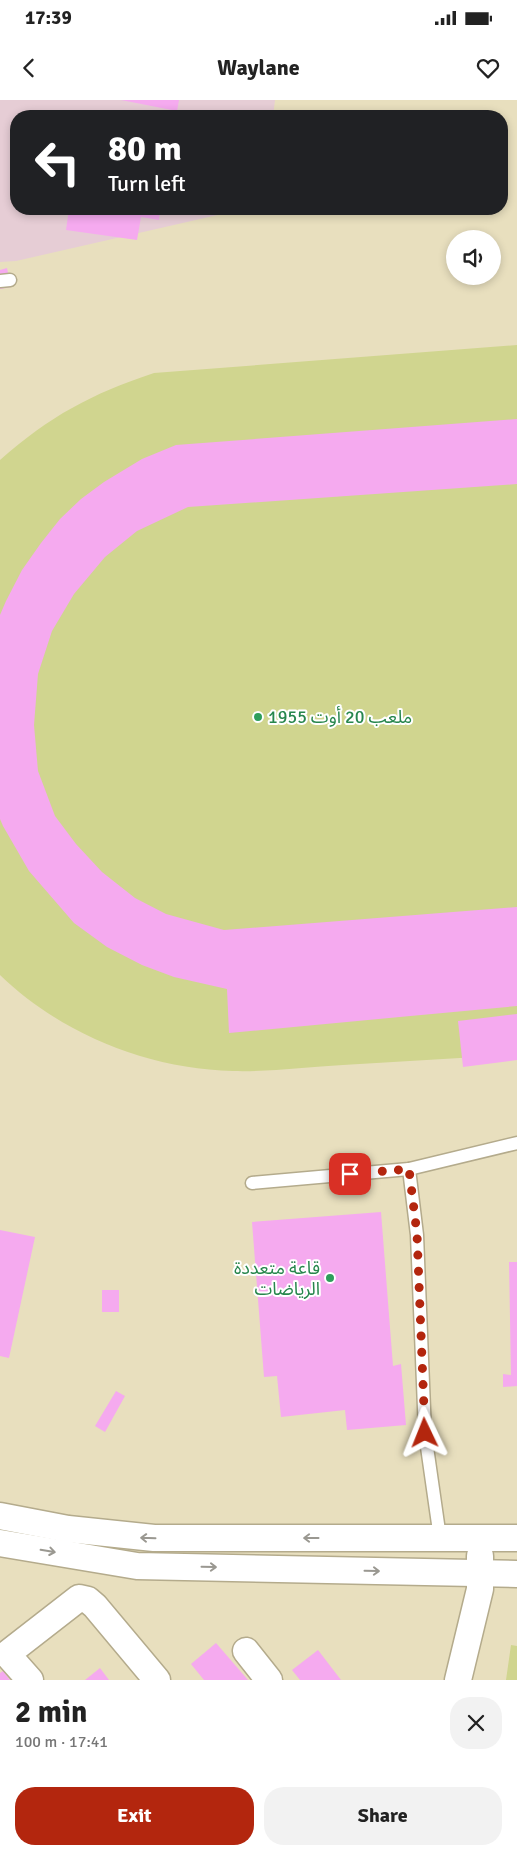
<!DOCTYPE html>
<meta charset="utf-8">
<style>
body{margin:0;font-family:Signika,"Noto Sans Arabic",sans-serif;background:#f2f2f2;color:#222;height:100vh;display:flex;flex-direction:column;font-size:19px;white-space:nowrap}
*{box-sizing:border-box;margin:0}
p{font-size:16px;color:#767676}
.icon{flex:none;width:28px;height:28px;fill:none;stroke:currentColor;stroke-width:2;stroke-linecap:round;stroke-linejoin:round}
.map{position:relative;height:1580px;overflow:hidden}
.drawer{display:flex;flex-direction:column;background:#fff;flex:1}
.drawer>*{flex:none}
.banner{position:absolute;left:10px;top:10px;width:498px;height:105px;border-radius:20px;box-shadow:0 2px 8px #0003;background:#202124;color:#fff;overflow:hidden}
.fabs{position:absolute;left:446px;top:130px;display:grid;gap:10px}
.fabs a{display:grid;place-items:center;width:55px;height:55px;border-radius:50%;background:#fff;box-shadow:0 2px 8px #0003;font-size:25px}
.pin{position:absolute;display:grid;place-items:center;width:42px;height:42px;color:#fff;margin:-21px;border-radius:10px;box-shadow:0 2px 8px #0006}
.me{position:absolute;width:55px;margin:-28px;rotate:358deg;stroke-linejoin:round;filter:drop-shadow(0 0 4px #0008)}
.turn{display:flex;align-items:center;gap:18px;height:105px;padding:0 15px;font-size:22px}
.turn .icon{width:65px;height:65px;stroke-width:2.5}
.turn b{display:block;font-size:35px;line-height:42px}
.round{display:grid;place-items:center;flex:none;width:52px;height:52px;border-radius:20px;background:#f2f2f2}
.overview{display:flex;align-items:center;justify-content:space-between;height:85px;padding:0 15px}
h1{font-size:30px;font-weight:800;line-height:38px}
.button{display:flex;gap:10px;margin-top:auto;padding:10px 15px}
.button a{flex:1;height:58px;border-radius:20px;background:#b3260e;color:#fff;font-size:20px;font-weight:800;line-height:58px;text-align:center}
.button a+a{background:#f2f2f2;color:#222}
.status{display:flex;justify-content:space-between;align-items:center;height:35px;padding:0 25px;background:#fff;direction:ltr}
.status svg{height:14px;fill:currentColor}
header{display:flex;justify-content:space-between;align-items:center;height:65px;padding:0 15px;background:#fff;font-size:22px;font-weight:800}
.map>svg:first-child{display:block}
.education{fill:#e6cdd5}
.green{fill:#d0d58f}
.building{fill:#f5aaef}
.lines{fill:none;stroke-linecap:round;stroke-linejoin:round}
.service-casing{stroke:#b4ab8c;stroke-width:15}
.minor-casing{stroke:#b4ab8c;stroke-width:29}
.service{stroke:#fff;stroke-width:12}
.minor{stroke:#fff;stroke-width:26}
.oneway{stroke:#9a9891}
.route{stroke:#b3260e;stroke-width:9;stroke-dasharray:0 16.2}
.leisure-dot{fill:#2e9e5b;stroke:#fff;stroke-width:2}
.labels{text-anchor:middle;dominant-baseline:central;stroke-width:4;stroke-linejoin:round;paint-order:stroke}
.leisure-label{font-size:18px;fill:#27864d;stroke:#fff;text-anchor:start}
</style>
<div class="status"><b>17:39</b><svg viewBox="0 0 49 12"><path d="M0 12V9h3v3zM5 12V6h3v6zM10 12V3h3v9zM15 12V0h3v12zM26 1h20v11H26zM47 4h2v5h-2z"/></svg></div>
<header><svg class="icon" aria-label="back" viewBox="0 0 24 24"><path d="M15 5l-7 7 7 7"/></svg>Waylane<svg class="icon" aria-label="heart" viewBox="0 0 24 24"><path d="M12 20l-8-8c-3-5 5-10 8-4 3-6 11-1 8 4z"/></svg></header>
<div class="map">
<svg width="517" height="1580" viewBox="0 0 517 1580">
<rect width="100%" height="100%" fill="#e8dfbe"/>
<polygon class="education" points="0,0 275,0 273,16 16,16 16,109 244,109 16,161 0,162"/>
<g class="green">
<path d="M517,245V955C459,958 401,962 343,965C307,967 269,972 233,971C148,969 61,934 0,875V360C50,316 91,294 154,273Z"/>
<polygon points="511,1545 517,1546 517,1580 506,1580"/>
</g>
<g class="building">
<polygon points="121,0 179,0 177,11"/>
<polygon points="69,109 160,109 159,120 141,117 137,140 66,130"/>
<polygon points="7,168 11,187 0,189 0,170"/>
<polygon points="517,319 517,384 188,407 137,431 105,457 74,494 52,531 38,574 34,625 38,671 55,716 76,744 102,772 135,798 166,814 224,830 517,807 517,906 229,933 227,889 174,877 142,865 107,847 74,823 29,771 3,726 0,719 0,515 6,501 22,470 41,443 60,419 81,399 104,382 142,359 176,345"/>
<polygon points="517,914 517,960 463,967 458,921"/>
<polygon points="381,1112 393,1266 401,1264 406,1325 347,1330 345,1310 281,1317 277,1276 264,1277 252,1122"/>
<polygon points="0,1130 35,1137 9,1258 0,1256"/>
<polygon points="509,1162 517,1162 517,1286 503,1287 503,1274 511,1275"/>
<rect x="102" y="1190" width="17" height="22"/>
<polygon points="116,1291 125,1296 105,1332 95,1326"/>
<polygon points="216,1543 248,1580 204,1580 191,1564"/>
<polygon points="318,1550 341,1580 300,1580 292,1570"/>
<polygon points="100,1568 109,1580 85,1580"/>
<polygon points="3,1571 10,1580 0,1580 0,1573"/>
</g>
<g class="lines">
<defs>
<g id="service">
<polyline points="0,181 10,180"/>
<polyline points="409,1069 417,1135 425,1333 440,1438"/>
<polyline points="252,1083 409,1069 517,1043"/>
</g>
<g id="minor">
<polyline points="0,1416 68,1429 154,1438 517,1438"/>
<polyline points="0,1443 137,1466 517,1474"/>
<polyline points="246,1551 269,1580"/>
<polyline points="30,1580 7,1554 79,1498 88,1500 95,1506 157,1580"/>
<polyline points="458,1580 480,1489 480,1456"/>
</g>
</defs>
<use href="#service" class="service-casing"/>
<use href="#minor" class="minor-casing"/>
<use href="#service" class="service"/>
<use href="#minor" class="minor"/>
</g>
<defs><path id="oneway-shaft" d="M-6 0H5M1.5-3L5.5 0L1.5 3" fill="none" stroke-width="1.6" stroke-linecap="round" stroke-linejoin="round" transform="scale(1.25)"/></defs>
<g class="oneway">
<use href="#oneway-shaft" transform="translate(148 1438) rotate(-178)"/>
<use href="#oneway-shaft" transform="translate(311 1438) rotate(180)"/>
<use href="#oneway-shaft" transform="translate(48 1451) rotate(9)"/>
<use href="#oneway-shaft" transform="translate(209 1467) rotate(1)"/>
<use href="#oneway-shaft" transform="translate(372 1471) rotate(1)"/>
</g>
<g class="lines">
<polyline class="route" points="350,1074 409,1069 417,1134 425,1333"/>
</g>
<g class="leisure-dot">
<circle cx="258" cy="617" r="5"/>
<circle cx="330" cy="1178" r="5"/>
</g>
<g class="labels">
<g class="leisure-label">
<text x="268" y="617">ملعب 20 أوت 1955</text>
<text x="320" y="1168" text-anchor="end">قاعة متعددة<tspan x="320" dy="21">الرياضات</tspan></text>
</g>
</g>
</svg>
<div class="fabs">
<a><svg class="icon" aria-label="sound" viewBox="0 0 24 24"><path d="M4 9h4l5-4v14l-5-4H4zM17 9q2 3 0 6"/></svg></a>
</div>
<div class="pin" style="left:350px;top:1074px;background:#d93025"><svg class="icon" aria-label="arrive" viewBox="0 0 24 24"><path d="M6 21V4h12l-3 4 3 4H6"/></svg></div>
<svg class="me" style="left:425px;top:1333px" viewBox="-20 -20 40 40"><path d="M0-17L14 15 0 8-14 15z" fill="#b3260e" stroke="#fff" stroke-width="4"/></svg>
<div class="banner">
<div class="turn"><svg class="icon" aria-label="left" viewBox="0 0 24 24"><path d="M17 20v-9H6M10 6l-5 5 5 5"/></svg><div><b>80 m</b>Turn left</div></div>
</div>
</div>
<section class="drawer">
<div class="overview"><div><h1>2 min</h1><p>100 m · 17:41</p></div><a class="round"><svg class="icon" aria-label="close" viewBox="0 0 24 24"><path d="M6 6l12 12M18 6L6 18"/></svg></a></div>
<div class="button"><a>Exit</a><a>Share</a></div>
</section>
